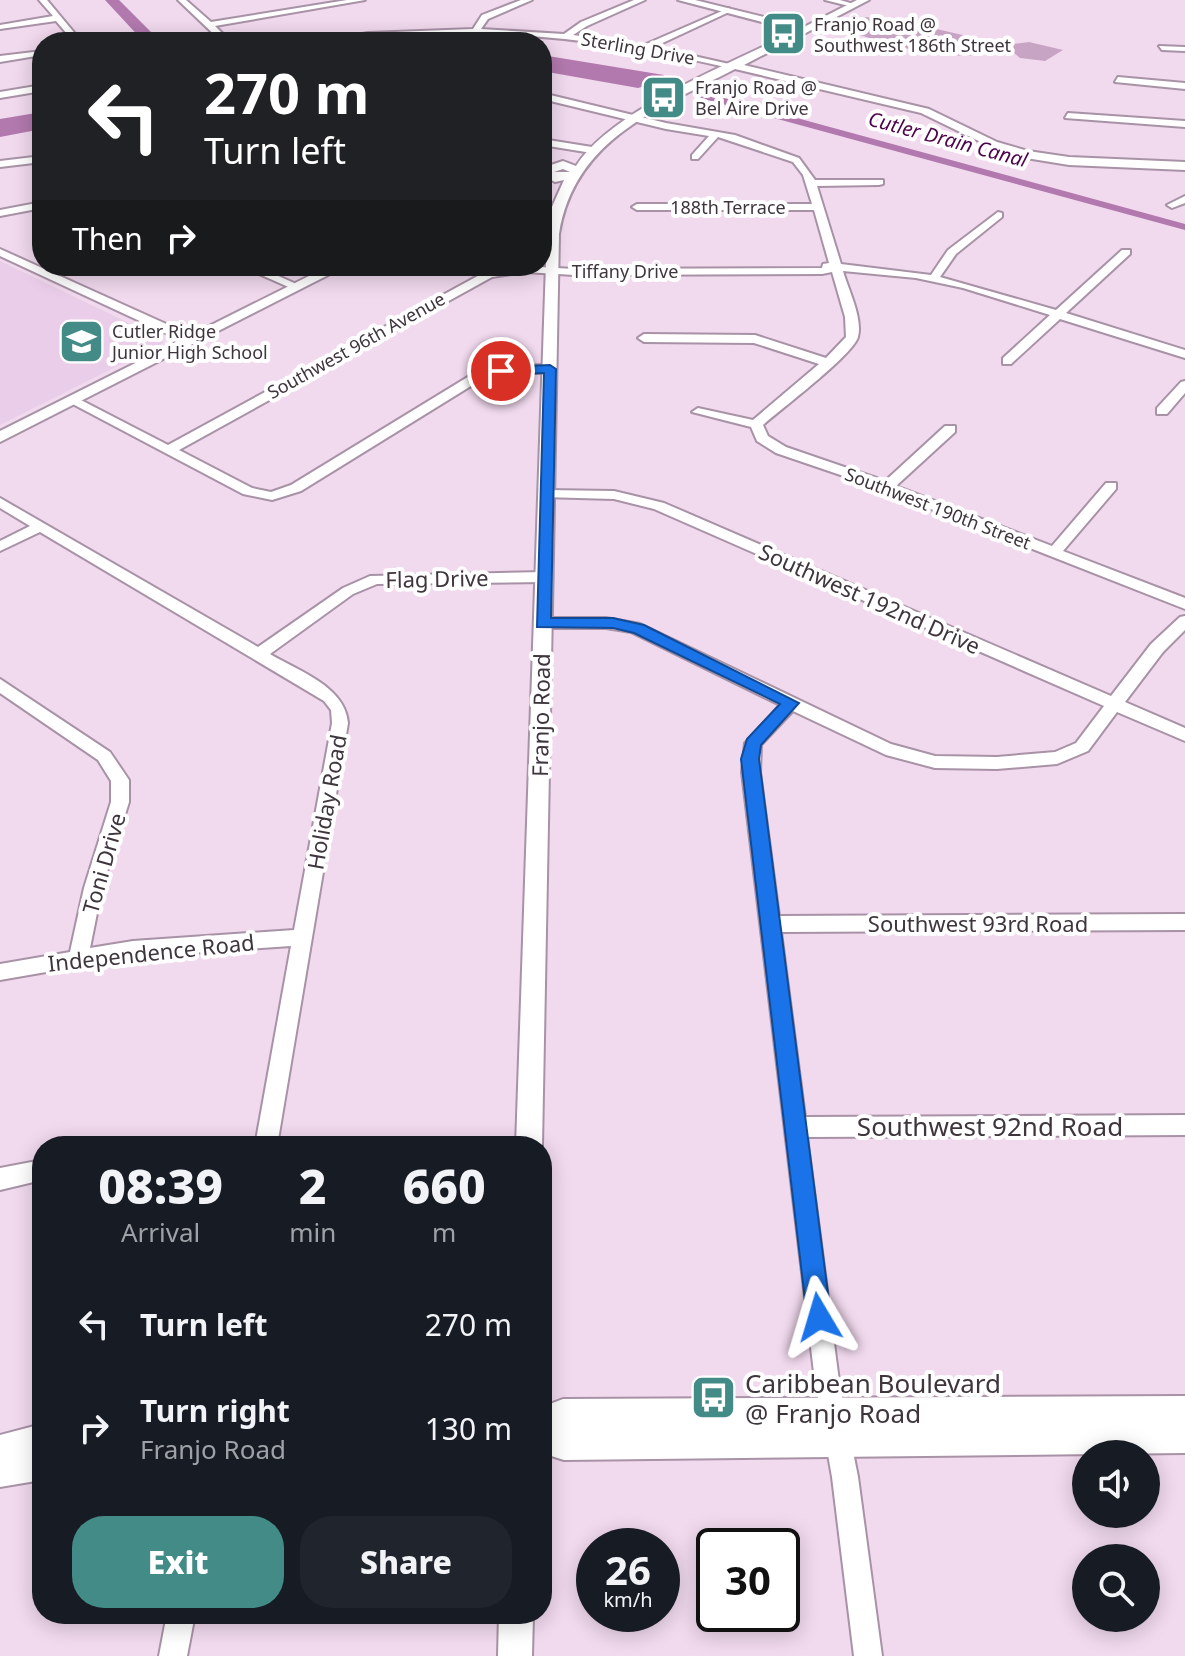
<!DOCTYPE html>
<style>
body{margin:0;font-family:"Noto Sans",sans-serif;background:#20242c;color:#f1f3f6;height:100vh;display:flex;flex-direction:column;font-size:30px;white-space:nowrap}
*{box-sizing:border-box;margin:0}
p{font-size:26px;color:#9ea1a6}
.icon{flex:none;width:44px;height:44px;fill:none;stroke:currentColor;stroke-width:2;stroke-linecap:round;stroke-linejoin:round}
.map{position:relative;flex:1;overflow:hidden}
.sheet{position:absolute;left:32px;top:1136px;width:520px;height:488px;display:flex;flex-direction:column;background:#171b24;border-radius:32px;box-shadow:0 4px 20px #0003}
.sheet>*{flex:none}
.banner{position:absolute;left:32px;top:32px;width:520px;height:244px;border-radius:32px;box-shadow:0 4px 20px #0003;background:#202124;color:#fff;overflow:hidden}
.controls{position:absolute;left:1072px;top:1440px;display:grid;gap:16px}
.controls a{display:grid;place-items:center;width:88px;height:88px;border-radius:50%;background:#171b24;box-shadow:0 4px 20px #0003;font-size:40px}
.speed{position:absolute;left:576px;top:1528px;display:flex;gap:16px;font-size:40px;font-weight:700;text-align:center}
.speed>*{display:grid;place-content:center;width:104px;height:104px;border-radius:50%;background:#171b24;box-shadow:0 4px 20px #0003;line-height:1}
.speed small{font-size:20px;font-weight:400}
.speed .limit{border:4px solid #111;border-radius:12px;background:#fff;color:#111}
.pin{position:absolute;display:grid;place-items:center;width:68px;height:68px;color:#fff;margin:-34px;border:4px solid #fff;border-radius:50%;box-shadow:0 2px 8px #0007}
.me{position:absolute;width:88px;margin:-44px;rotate:353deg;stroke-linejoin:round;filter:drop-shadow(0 0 6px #0008)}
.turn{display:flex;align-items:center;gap:28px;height:168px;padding:0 40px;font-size:36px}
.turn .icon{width:104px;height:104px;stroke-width:2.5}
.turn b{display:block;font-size:56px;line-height:68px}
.then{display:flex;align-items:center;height:76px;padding:0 40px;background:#0003;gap:16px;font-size:30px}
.eta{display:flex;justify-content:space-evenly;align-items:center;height:136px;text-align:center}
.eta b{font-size:48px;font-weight:800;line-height:56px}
.cta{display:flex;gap:16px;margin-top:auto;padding:16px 40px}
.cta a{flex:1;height:92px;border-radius:32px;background:#438b86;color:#fff;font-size:32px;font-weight:800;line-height:92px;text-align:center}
.cta a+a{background:#20242c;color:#f1f3f6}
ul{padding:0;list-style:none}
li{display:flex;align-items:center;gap:24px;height:104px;padding:0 40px}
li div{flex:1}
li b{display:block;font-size:30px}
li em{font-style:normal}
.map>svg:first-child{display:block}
.built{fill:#eacde8}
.green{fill:#c7a3c4}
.water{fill:#b279ae}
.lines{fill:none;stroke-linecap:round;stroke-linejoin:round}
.minor-casing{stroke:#a892a6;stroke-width:4}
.tertiary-casing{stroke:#a892a6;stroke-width:4}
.minor{fill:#fff;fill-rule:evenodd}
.tertiary{fill:#fff;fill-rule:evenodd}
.route{fill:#1a73e8;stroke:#114b97;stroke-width:2}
.labels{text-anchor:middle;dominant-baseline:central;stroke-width:8;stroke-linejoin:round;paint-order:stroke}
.far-poi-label{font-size:18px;fill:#3e353d;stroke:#fff;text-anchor:start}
.far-street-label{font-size:18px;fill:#3e353d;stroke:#fff}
.far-water-label{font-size:20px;font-style:italic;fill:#4d044c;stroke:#fff}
.street-label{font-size:22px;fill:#3e353d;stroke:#fff}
.near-street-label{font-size:26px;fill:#3e353d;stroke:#fff}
.near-poi-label{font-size:26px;fill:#3e353d;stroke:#fff;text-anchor:start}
</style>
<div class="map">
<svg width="1185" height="1656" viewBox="0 0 1185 1656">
<rect width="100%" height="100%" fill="#f1d9ee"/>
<polygon class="built" points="0,261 162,339 163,343 0,425"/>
<g class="green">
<path d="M859,17L889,18L997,43H989L990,51C964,65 874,44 848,29L847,23Z"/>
<polygon points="1029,42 1063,50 1045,61 1020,58 1009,49 1013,44"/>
</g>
<g class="water">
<polygon points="105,0 119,0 161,42 144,42"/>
<polygon points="542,55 664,75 660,80 677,85 669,89 651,84 638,88 542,71"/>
<polygon points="702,92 1185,224 1185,230 693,96"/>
<polygon points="42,112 42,129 0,137 0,119"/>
</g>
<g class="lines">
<defs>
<g id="minor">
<polygon points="39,0 47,0 82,42 74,42 56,21 0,29 0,25 53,16"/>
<polygon points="178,0 186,0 211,22 347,0 365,0 215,26 231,42 222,42"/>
<path d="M521,0H532L488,19L481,29L564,34L581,22L634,0H645L587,26L573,35L644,45L729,8V12L654,47L738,66L734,69C648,49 560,34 472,34C418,33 365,42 312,42L368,33L473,29L482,15Z"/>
<polygon points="825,0 840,0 857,5 853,7"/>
<polygon points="1159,46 1185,47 1185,51 1162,50"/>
<polygon points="42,51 42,55 0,62 0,56"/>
<polygon points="1118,77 1185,83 1185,89 1115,82"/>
<polygon points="42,85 42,91 0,98 0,92"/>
<path d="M542,93L666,123L735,135L799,158L815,180H883V184L879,185L817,186L841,264L931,275L948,250L998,212L1002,213V217L956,254L940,277L1056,310L1122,250H1130V254L1066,313L1185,350V358L1060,319L1011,364H1003V358L1050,315L963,288L916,278L843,271C848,289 863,318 858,337C853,355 781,409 763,425L768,436L786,447L885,481L945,426H955V432L896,486L1052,546L1106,483H1116V489L1063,551L1185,598V609L867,484L776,453L757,441L751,427L692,412L698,408L753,420L819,364L754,343L644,342L638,338L644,334L755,335L826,358L846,337L845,317L832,272L822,274L574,275L525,272L492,277L179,450L252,488L271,492L291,485L471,375L506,366L550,365L556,369L554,372L506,374L479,381L301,491L272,500L243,494L67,401L77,398L168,445L485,272L523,266L574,269L822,268L823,264L829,263L814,210H637L632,207L637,204H812L803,175L793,162L718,137L698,159H692V155L709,136L666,129L542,99Z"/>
<polygon points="1068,113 1185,121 1185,127 1065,118"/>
<polygon points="542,139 592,147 597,150 592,153 542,145"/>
<polygon points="42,156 42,162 0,167 0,161"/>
<polygon points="1185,196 1185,203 1172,208 1167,205"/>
<polygon points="42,202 42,208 0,216 0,210"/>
<polygon points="0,249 195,337 197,340 187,343 0,256"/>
<polygon points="241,266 256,266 303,287 293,289"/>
<polygon points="1185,381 1185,393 1167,414 1157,414 1157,408 1181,382"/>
<polygon points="547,490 614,491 664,503 1111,696 1151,644 1180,617 1185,616 1185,630 1163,652 1125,702 1185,728 1185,741 1117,712 1088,751 1057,764 997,769 935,768 886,755 793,711 761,745 760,772 779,916 1185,914 1185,930 781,932 805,1117 1185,1115 1185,1135 807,1137 839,1381 858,1477 882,1656 854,1656 832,1477 815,1381 742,772 745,743 780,705 631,632 606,628 543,628 535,623 543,618 606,618 640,624 891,744 935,756 997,757 1055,752 1076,743 1104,706 654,509 614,499 542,497 542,491"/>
<path d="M0,498L258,647L343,588L370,576L544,572L551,577L544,582L377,584L353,594L270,654C298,671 345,686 348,723L277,1146H255L291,946L133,957L0,980V964L70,952L84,888L111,802V781L98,760L0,693V679L110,752L129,780V802L102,888L90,948L133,941L294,930L332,723L331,710L324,701L40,532L0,551V541L30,526L0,508Z"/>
<polygon points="42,1160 42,1180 0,1190 0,1168"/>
<polygon points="167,1614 195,1614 187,1656 159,1656"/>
</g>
<g id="tertiary">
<path d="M678,0H695L804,27L857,0H869L744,65L929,109L997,142L1028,151L1069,157L1185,162V170L1069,165L1026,158L989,146L921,113L735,69C658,109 574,139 559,234L542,1146H516L547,234L551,209L564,180L555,182L542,175V168L563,161L576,166C613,109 734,62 796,31ZM563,169L570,172H554Z"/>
<polygon points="329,266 346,266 0,442 0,431"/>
<polygon points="1185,1396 1185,1453 564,1460 542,1453 542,1407 563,1399"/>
<polygon points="42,1424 42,1480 0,1487 0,1435"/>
<polygon points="499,1614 533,1614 532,1656 498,1656"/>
</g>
</defs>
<use href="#minor" class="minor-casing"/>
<use href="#tertiary" class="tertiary-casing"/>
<use href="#minor" class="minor"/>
<use href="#tertiary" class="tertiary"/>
</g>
<polygon class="route" points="550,365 556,369 551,618 613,618 644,625 799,703 761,745 759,759 831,1317 828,1326 819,1329 811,1326 807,1317 741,759 747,739 780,704 634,633 613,628 537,627 544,373 501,375 495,371 501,367"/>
<defs>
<symbol id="bus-square" viewBox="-11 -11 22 22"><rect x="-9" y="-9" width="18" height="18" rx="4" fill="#438b86" stroke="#fff"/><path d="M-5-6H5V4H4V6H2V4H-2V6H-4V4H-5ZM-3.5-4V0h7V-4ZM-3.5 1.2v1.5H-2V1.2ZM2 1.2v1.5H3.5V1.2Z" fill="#fff"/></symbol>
<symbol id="school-square" viewBox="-11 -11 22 22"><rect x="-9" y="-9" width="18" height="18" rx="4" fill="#438b86" stroke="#fff"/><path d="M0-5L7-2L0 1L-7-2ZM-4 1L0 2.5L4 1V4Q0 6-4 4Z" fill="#fff"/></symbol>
</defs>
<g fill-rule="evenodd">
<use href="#bus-square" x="758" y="8" width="51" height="51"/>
<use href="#bus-square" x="638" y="72" width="51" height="51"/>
<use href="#school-square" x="56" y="316" width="51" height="51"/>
<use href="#bus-square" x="688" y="1372" width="51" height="51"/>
</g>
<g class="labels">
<g class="far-poi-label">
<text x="814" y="24">Franjo Road @<tspan x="814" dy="21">Southwest 186th Street</tspan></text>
<text x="695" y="87">Franjo Road @<tspan x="695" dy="21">Bel Aire Drive</tspan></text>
<text x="112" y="331">Cutler Ridge<tspan x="112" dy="21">Junior High School</tspan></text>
</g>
<g class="far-street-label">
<text transform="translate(638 48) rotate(10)">Sterling Drive</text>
<text x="728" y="207">188th Terrace</text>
<text x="625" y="271">Tiffany Drive</text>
<text transform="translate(356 345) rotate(-29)">Southwest 96th Avenue</text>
<text transform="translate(938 508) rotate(21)">Southwest 190th Street</text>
</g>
<g class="far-water-label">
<text transform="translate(948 139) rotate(15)">Cutler Drain Canal</text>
</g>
<g class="street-label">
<text transform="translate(437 578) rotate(-1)">Flag Drive</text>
<text transform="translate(870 598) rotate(24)">Southwest 192nd Drive</text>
<text transform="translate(540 715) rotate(-89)">Franjo Road</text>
<text transform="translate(326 802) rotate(-80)">Holiday Road</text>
<text transform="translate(103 863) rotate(-74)">Toni Drive</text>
<text x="978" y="923">Southwest 93rd Road</text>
<text transform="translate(151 952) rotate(-6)">Independence Road</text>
</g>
<g class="near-street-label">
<text x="990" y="1126">Southwest 92nd Road</text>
</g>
<g class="near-poi-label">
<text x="745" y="1383">Caribbean Boulevard<tspan x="745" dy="30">@ Franjo Road</tspan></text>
</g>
</g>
</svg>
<div class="controls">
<a><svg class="icon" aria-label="sound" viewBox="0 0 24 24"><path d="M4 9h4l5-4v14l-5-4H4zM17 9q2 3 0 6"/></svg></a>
<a><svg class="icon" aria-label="search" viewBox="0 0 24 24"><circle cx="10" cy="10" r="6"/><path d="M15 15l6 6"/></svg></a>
</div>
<div class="speed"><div>26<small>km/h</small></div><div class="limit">30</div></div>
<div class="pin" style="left:501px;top:371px;background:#d93025"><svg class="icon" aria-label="arrive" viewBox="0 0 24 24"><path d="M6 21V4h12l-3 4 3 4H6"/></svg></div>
<svg class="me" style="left:819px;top:1317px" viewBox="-20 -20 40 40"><path d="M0-17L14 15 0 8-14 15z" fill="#1a73e8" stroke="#fff" stroke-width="4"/></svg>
<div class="banner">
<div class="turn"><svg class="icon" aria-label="left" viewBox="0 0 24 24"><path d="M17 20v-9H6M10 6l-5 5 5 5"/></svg><div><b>270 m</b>Turn left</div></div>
<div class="then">Then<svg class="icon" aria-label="right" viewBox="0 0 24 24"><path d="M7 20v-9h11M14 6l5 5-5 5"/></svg></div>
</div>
<section class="sheet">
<div class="eta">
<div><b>08:39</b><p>Arrival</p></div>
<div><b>2</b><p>min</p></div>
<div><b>660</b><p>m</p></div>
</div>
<ul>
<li><svg class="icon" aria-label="left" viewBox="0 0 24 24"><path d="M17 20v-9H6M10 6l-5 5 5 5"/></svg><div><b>Turn left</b></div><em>270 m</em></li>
<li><svg class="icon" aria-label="right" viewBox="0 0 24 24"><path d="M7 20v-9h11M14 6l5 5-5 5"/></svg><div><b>Turn right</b><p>Franjo Road</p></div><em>130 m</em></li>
</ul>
<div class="cta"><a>Exit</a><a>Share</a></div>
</section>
</div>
